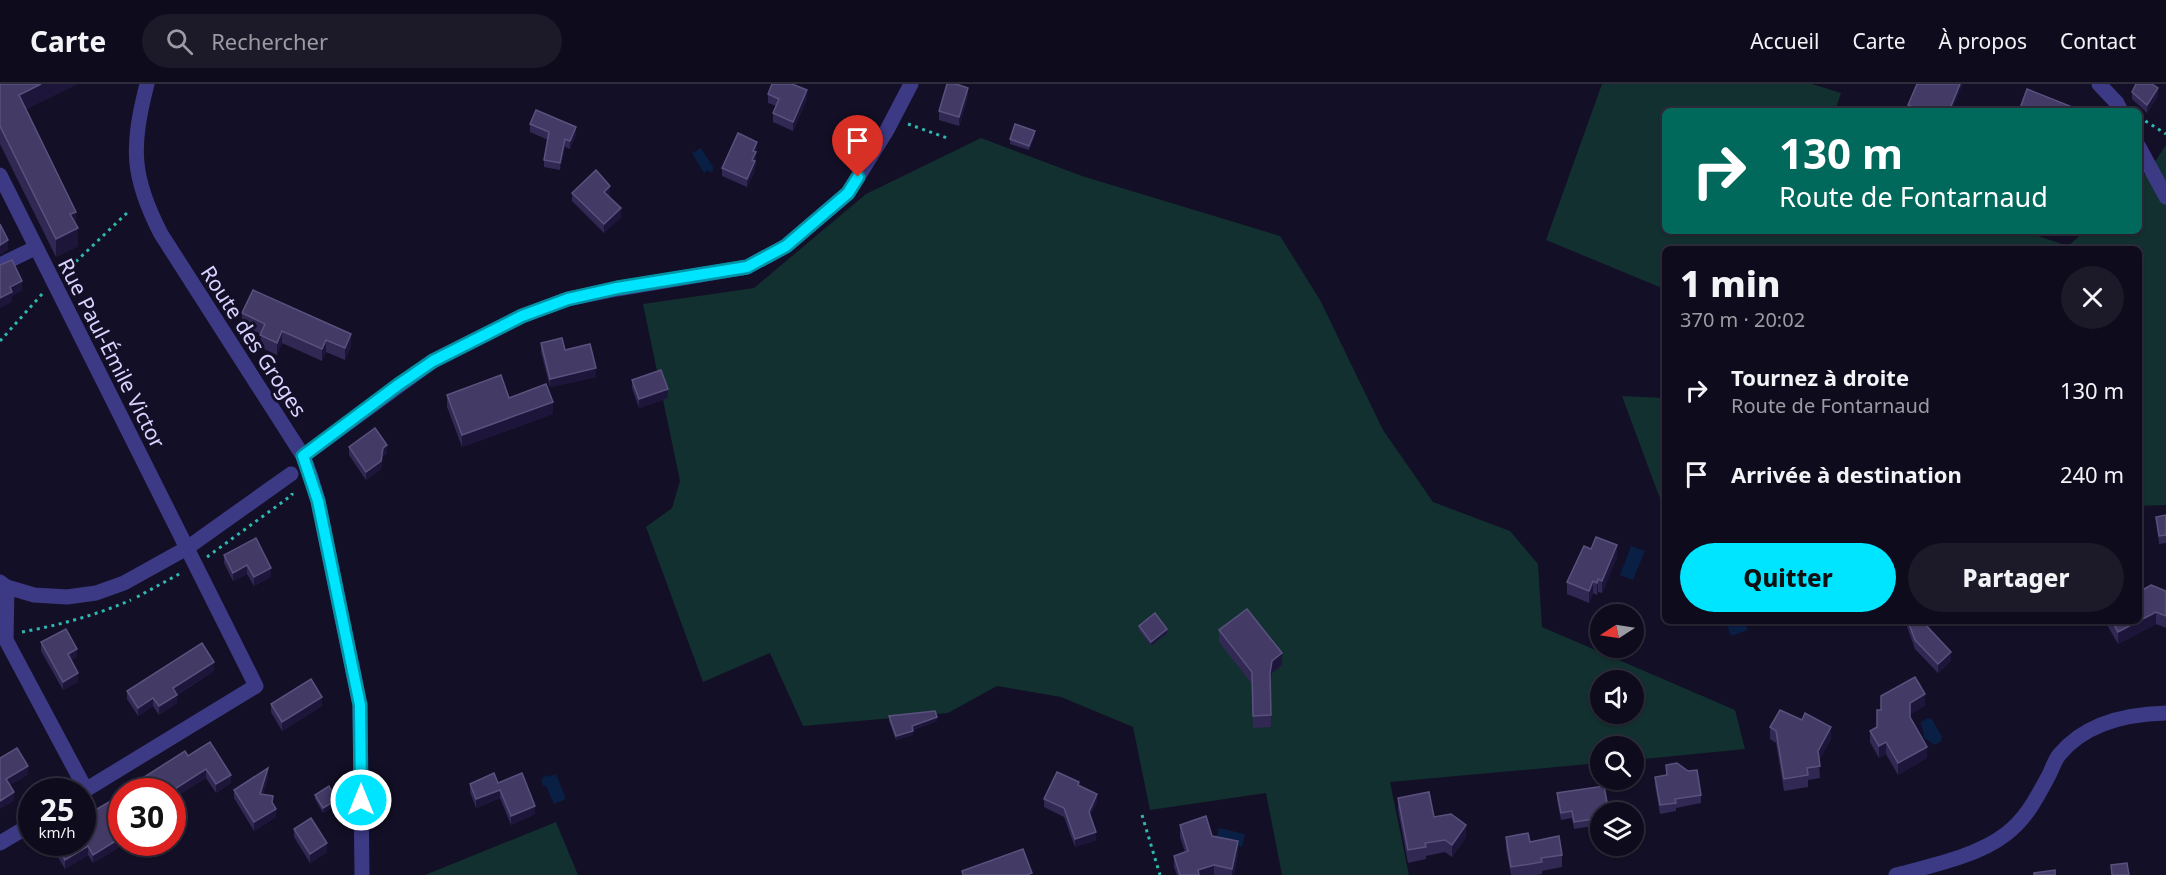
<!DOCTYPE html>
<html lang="fr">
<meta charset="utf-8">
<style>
body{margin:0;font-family:"Noto Sans",sans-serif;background:#1c1929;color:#f1f3f6;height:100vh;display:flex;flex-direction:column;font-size:22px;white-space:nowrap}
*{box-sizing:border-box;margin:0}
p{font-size:20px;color:#9b9ba3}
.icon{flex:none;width:33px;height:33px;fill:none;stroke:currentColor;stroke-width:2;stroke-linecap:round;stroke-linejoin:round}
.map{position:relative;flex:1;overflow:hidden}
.sheet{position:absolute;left:1662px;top:162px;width:480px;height:378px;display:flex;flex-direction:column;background:#0e0b1c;border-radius:9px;box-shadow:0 2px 4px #0004,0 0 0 2px #2e2b3b}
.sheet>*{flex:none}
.guide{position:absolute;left:1662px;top:24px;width:480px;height:126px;border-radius:9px;box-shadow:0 2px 4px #0004,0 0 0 2px #2e2b3b;background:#00695c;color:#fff;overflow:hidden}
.needle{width:39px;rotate:258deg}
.tools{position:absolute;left:1590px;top:520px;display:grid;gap:12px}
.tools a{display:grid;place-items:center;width:54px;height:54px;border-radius:50%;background:#0e0b1c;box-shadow:0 2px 4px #0004,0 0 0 2px #2e2b3b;font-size:30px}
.speed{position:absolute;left:18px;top:694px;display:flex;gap:12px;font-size:30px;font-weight:700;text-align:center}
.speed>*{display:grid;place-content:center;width:78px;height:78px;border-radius:50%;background:#0e0b1c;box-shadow:0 2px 4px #0004,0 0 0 2px #2e2b3b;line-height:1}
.speed small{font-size:15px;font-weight:400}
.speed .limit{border:9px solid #d22;background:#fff;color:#111}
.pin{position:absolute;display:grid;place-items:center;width:51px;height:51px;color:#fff;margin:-62px -26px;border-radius:50% 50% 50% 0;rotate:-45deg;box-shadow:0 0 6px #0007}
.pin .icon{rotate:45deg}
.me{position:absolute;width:66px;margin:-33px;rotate:0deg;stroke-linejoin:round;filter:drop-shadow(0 0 4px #0008)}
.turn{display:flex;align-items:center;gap:21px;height:126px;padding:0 18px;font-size:27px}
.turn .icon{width:78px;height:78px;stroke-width:2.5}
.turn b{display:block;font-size:42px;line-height:51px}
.round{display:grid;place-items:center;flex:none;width:63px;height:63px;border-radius:32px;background:#1c1929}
.overview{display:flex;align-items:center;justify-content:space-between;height:102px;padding:0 18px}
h1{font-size:36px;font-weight:800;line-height:45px}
.primary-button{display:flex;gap:12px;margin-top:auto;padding:12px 18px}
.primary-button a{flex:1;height:69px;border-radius:36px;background:#00e5ff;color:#111;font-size:24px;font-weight:800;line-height:69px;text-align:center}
.primary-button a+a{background:#1c1929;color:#f1f3f6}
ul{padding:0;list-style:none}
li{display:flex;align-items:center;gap:18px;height:84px;padding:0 18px}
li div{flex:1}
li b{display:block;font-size:22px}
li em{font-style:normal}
header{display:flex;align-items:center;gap:36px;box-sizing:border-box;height:84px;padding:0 30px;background:#0e0b1c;border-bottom:2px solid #2e2b3b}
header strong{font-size:28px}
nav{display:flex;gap:33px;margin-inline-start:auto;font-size:21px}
.search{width:420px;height:54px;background:#1c1929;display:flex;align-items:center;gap:15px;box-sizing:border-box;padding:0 21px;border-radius:33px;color:#9b9ba3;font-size:22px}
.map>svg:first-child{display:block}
.green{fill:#12302f;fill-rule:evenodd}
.water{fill:#0a1f44}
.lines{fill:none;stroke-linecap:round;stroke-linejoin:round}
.path{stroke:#2fb8b0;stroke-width:3;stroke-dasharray:3 4.5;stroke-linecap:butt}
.street{stroke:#3d3a85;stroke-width:15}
.wall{fill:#312854}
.shaded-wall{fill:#1d163a}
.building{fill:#433a66;stroke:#5a527e;stroke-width:1.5}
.route-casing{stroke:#0095a6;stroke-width:15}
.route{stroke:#00e5ff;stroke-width:10}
.labels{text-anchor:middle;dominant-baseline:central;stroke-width:6;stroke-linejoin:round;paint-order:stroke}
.street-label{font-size:21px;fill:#d9d4ff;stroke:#130f26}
</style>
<header>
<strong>Carte</strong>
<div class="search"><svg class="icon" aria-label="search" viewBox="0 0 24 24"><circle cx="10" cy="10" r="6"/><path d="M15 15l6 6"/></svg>Rechercher</div>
<nav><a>Accueil</a><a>Carte</a><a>À propos</a><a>Contact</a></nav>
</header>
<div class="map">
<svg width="2166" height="791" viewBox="0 0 2166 791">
<rect width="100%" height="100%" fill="#130f26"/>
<g class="green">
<polygon points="1602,0 1812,0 1841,9 1835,27 1665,27 1665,147 2023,147 2068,162 2085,147 2139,147 2139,96 2150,85 2166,61 2166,421 2139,422 2139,165 1665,165 1665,215 1662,204 1546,156"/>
<path d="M981,54L1082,92L1280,152L1320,216L1383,346L1433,418L1510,447L1538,480L1542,543L1735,626L1745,665L1634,676V663H1600V679L1390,698L1409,791H1282L1266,709L1150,726L1133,643L1061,613L997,602L948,629L803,642L770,569L703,598L646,443L672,424L680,397L643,220L754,204L866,110ZM1600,597H1634V630H1600Z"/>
<polygon points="1622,312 1665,314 1665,428"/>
<polygon points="556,738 578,791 425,791"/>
</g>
<g class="water">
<polygon points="701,64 713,83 713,86 710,89 708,86 704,89 692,69"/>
<polygon points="1631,462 1645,467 1633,496 1620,491"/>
<polygon points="1725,537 1744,537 1748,546 1731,552"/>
<polygon points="1928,634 1932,635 1942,653 1941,657 1935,661 1923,653 1924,649 1921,641 1921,638"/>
<polygon points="556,690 566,715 554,720 546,702 543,702 541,695 547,691 548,693"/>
<polygon points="1219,744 1245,750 1242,763 1216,757"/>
</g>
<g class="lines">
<g class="path">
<polyline points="2139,33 2166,50"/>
<polyline points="908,40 950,55"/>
<polyline points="65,188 128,128"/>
<polyline points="0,257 43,209"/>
<polyline points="207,473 292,411 292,409"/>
<polyline points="137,513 181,489"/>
<path d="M22,548C60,541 96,531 131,516"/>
<polyline points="1142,731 1160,791"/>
</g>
<g class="street">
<path d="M147,0C131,63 131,92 161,150L303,372L311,393L318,417L360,621L362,791"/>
<polyline points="2099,0 2117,19 2121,27"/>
<polyline points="2139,63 2166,113"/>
<polyline points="0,91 256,602 82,708"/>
<polyline points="0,181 35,164"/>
<polyline points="303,372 433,277 522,232 568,215 617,205 747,183 786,162 848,109 887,46 911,0"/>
<polyline points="0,498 7,503 34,511 67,513 96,509 124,499 187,464 291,390"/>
<polyline points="7,503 6,556 86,706"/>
<polyline points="0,759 32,740"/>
<path d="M1896,791C1930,782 1978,772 2006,750C2027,734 2037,713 2049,691C2052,685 2055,676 2059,671C2085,639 2127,630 2166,629"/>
</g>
</g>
<g class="wall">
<polygon points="0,0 77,0 26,25 78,162 56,173 0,60"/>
<polygon points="2132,8 2158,12 2147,29 2132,15"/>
<polygon points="768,10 807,15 793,47 773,38 773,29 776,22 768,19"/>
<polygon points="968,13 959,42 939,36 939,27"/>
<polygon points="1908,21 1952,27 1908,27"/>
<polygon points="530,40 576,51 570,65 565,63 560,86 544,83 544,76 548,56 530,48"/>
<polygon points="1035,51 1029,66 1010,60 1010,55"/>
<polygon points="757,66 756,69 755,86 747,103 722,92 722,84"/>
<polygon points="572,109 610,111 609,112 621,133 604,149 572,117"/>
<polygon points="242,229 351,262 345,276 326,268 322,277 282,259 277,271 260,263 261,250 242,241"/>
<polygon points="541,259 596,293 550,303 541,268"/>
<polygon points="632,296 668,314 639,324 632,304"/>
<polygon points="447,311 509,314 553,330 462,363 447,323"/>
<polygon points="349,363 387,369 383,372 381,385 366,396 349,371"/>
<polygon points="2166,431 2166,459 2159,460 2156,433"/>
<polygon points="1591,465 1617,473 1602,509 1598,508 1597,511 1593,509 1589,519 1567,510 1567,498"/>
<polygon points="224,471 271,493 254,502 247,490 233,497 224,479"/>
<polygon points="2166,507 2166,544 2156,540 2118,560 2106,539 2106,537 2139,537"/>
<polygon points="1905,537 1930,537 1930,543 1928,544 1951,576 1938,589 1915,565"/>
<polygon points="1139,542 1167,549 1151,562 1139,546"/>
<polygon points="1219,546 1282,581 1272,589 1270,599 1271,643 1253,644 1252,600 1219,558"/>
<polygon points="41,558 77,573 71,576 78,598 63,606 41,567"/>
<polygon points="214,587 177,611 177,619 159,631 153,622 138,632 127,615 127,607"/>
<polygon points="271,620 322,622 282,647 271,628"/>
<polygon points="1925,622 1910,630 1910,633 1927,674 1898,691 1886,670 1879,674 1870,658 1870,647"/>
<polygon points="889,632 937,637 913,646 913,651 896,656 889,637"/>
<polygon points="1802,636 1831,655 1819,676 1820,694 1808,696 1808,703 1784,707 1776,659 1770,655 1770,643"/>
<polygon points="188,672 231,699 216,709 206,694 172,715 172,708 139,708 138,705 138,697"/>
<polygon points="1666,681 1701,711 1701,719 1676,724 1676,727 1660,730 1655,701 1655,693 1666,691"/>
<polygon points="268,693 263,710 273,720 276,733 254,747 234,714 234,706"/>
<polygon points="498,699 535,730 511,741 500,714 476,724 470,708 470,700"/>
<polygon points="1079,701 1097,718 1090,732 1096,756 1075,763 1064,733 1044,723 1044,715"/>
<polygon points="1557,709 1600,729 1600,741 1574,745 1572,734 1561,736 1557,716"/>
<polygon points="315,711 337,720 323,729 315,715"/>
<polygon points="1398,714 1434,733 1466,753 1452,773 1445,768 1426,772 1426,775 1408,779 1398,726"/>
<polygon points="1180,741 1212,752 1238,769 1234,791 1177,791 1174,783 1174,772 1185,768 1180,753"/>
<polygon points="294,745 327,768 310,779 294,753"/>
<polygon points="1506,753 1530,758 1562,771 1562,783 1542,787 1542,790 1537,791 1511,791 1506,765"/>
<polygon points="51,759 126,759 93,779 88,771 65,785 51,762"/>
</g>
<g class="shaded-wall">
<polygon points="41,0 77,0 19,29 19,11"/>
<polygon points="1960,0 1963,0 1952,27 1949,27"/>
<polygon points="968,4 968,13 959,42 959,33"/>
<polygon points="2158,4 2158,12 2147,29 2147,21"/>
<polygon points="807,6 807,15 793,47 793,38"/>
<polygon points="576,43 576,51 570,65 570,57"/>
<polygon points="1035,47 1035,51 1029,66 1029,62"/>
<polygon points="565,55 565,63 560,86 560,79"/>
<polygon points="757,58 757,66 756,69 755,86 747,103 747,95 753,67"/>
<polygon points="610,102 610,111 604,116 604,108"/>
<polygon points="621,124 621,133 604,149 604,140"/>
<polygon points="76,128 76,145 70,130"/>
<polygon points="78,144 78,162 56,173 56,155"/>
<polygon points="8,156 8,166 0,171 0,161"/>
<polygon points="22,197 22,207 12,212 12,218 0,224 0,214 10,203"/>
<polygon points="282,247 282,259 277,271 277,259"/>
<polygon points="351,250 351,262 345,276 345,264"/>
<polygon points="326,256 326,268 322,277 322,265"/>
<polygon points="596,284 596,293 550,303 550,295"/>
<polygon points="668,305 668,314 639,324 639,315"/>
<polygon points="553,318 553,330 462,363 462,351"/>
<polygon points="387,361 387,369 383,372 381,385 366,396 366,388 383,364"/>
<polygon points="1617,461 1617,473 1602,509 1602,497"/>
<polygon points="247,481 247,490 233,497 233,489"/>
<polygon points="271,484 271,493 254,502 254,493"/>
<polygon points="1598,495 1598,508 1597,511 1597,499"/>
<polygon points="1593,497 1593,509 1589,519 1589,507"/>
<polygon points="2156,528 2156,540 2118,560 2118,548"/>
<polygon points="1922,537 1930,537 1930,543 1922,546"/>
<polygon points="1167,545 1167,549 1151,562 1151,558"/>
<polygon points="77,565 77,573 68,578 68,570"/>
<polygon points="1951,568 1951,576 1938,589 1938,580"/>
<polygon points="1282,569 1282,581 1272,589 1270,601 1270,589 1272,577"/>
<polygon points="214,578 214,587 173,613 173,604"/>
<polygon points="78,589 78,598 63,606 63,598"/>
<polygon points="1925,610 1925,622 1910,630 1910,619"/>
<polygon points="177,611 177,619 159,631 159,622"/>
<polygon points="322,613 322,622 282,647 282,638"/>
<polygon points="153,614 153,622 138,632 138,624"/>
<polygon points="937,633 937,637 912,646 912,642"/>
<polygon points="1831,643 1831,655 1818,679 1818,667"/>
<polygon points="913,647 913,651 896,656 896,652"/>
<polygon points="1886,658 1886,670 1879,674 1879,662"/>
<polygon points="1927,663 1927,674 1898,691 1898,679"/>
<polygon points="28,682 28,691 6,704 6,695"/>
<polygon points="268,684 268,693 260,718 260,710"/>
<polygon points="206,685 206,694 172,715 172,708 170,708"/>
<polygon points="231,691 231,699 216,709 216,700"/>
<polygon points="500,706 500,714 476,724 476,715"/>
<polygon points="14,708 14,717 0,725 0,717"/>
<polygon points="1097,710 1097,718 1089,736 1089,728"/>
<polygon points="337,716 337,720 323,729 323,724"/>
<polygon points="535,722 535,730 511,741 511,732"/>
<polygon points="276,725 276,733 254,747 254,738"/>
<polygon points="1466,741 1466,753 1452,773 1452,761"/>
<polygon points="1096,748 1096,756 1075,763 1075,755"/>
<polygon points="122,753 122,759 126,759 93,779 93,771"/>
<polygon points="1238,757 1238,769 1234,791 1232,791 1232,785"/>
<polygon points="327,759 327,768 310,779 310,770"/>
<polygon points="88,762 88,771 65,785 65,776"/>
<polygon points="1214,781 1214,791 1198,791 1198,786"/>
</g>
<g class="building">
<polygon points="0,0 41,0 19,11 76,128 70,130 78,144 56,155 0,42"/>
<polygon points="772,0 792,0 807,6 793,38 773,29 779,15 768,10"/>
<polygon points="947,0 956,0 968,4 959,33 939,27"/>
<polygon points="1917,0 1960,0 1949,27 1922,27 1908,21"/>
<polygon points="2136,0 2152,0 2158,4 2147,21 2132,8"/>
<polygon points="2027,5 2082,27 2019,27"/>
<polygon points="536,26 576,43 570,57 565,55 560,79 544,76 549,48 530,40"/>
<polygon points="1015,40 1035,47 1029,62 1010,55"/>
<polygon points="738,49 757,58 753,67 756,68 752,76 755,77 747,95 722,84"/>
<polygon points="596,86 610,102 604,108 621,124 604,140 572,109"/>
<polygon points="0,140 8,156 0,161"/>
<polygon points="12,176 22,197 10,203 12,208 0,214 0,181"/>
<polygon points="253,206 351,250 345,264 326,256 322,265 282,247 277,259 260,251 265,240 242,229"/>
<polygon points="562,254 565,266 590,260 596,284 550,295 541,259"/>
<polygon points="661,286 668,305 639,315 632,296"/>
<polygon points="501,291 509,314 546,300 553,318 462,351 447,311"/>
<polygon points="375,344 387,361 383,364 381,377 366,388 349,363"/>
<polygon points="2166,431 2166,451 2159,452 2156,433"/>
<polygon points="1596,453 1617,461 1602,497 1598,495 1597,499 1593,497 1589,507 1567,498 1584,462 1591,465"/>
<polygon points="256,454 271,484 254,493 247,481 233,489 224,471"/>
<polygon points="2151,501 2166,507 2166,532 2156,528 2118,548 2112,537 2139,537 2139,508"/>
<polygon points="1247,525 1282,569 1272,577 1270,589 1271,631 1253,632 1252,588 1219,546"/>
<polygon points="1155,529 1167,545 1151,558 1139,542"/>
<polygon points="1908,537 1923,537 1922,537 1951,568 1938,580 1915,556"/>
<polygon points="66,545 77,565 68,570 78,589 63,598 41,558"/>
<polygon points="202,559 214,578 173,604 177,611 159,622 153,614 138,624 127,607"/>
<polygon points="1915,593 1925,610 1910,619 1910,633 1927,663 1898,679 1886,658 1879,662 1870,647 1877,643 1877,626 1881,626 1881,612"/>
<polygon points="311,595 322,613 282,638 271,620"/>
<polygon points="1780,626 1802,636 1805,629 1831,643 1818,667 1820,682 1807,684 1808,691 1784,695 1776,647 1770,643"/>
<polygon points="935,627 937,633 912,642 913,647 896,652 889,632"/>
<polygon points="210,658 231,691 216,700 206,685 170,708 145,708 138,697 185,667 188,672"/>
<polygon points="17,664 28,682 6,695 14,708 0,717 0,674"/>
<polygon points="1677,679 1688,687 1697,686 1701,711 1675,715 1676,719 1660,721 1655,693 1667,691 1666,681"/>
<polygon points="268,684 260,710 273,712 272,718 276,725 254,738 234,706"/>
<polygon points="1057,688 1079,698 1078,701 1097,710 1089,728 1096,748 1075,755 1064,724 1044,715"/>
<polygon points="494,689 498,699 522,689 535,722 511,732 500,706 476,715 470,700"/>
<polygon points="329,702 337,716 323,724 315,711"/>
<polygon points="1604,702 1609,729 1600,729 1600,734 1574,738 1572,727 1561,729 1557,709"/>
<polygon points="1429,708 1434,733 1451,730 1466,741 1452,761 1445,756 1425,759 1426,763 1408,766 1398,714"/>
<polygon points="114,715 122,727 122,753 93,771 88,762 65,776 55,759 82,759 82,734"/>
<polygon points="1206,732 1212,752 1238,757 1232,785 1214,781 1198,786 1199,791 1180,791 1174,772 1188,767 1180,741"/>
<polygon points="311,734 327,759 310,770 294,745"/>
<polygon points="1528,749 1530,758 1559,752 1562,771 1541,774 1542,778 1511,783 1506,753"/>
<polygon points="1023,765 1032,789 1027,791 963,791 962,787"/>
<polygon points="2127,779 2129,791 2112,791 2111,781"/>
<polygon points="2055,786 2055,791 2034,791 2034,789"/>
</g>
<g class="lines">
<defs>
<polyline id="route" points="361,716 360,621 318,417 303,372 398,301 433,277 522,232 568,215 617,204 747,183 786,162 848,109 858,93"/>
</defs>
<use href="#route" class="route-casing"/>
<use href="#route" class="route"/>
</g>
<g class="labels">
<g class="street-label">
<text transform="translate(254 257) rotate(57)">Route des Groges</text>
<text transform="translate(112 269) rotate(63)">Rue Paul-Émile Victor</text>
</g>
</g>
</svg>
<div class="tools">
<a><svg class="needle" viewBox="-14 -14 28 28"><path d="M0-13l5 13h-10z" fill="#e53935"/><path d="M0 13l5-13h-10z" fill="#9b9ba3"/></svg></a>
<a><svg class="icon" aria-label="sound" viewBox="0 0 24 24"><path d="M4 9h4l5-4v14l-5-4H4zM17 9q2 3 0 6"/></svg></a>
<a><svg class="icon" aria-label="search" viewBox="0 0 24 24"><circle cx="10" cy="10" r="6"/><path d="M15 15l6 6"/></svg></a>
<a><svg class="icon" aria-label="layers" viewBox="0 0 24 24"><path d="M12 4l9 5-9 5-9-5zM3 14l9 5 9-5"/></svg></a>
</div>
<div class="speed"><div>25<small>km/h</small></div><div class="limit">30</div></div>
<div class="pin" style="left:858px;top:93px;background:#d93025"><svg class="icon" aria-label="arrive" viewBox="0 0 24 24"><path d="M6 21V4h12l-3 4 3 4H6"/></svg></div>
<svg class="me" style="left:361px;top:716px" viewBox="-20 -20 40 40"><circle r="17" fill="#00e5ff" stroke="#fff" stroke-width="3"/><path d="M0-11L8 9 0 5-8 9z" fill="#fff"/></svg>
<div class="guide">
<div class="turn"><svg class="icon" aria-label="right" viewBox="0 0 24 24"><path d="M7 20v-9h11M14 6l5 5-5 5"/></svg><div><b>130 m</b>Route de Fontarnaud</div></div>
</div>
<section class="sheet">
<div class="overview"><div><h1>1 min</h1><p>370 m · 20:02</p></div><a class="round"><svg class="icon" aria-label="close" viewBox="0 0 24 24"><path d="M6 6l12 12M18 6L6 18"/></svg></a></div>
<ul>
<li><svg class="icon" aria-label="right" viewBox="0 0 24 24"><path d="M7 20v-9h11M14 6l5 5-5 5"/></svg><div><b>Tournez à droite</b><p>Route de Fontarnaud</p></div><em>130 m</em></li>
<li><svg class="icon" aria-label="arrive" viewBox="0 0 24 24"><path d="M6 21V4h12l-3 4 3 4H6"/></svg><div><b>Arrivée à destination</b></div><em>240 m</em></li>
</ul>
<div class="primary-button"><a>Quitter</a><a>Partager</a></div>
</section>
</div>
